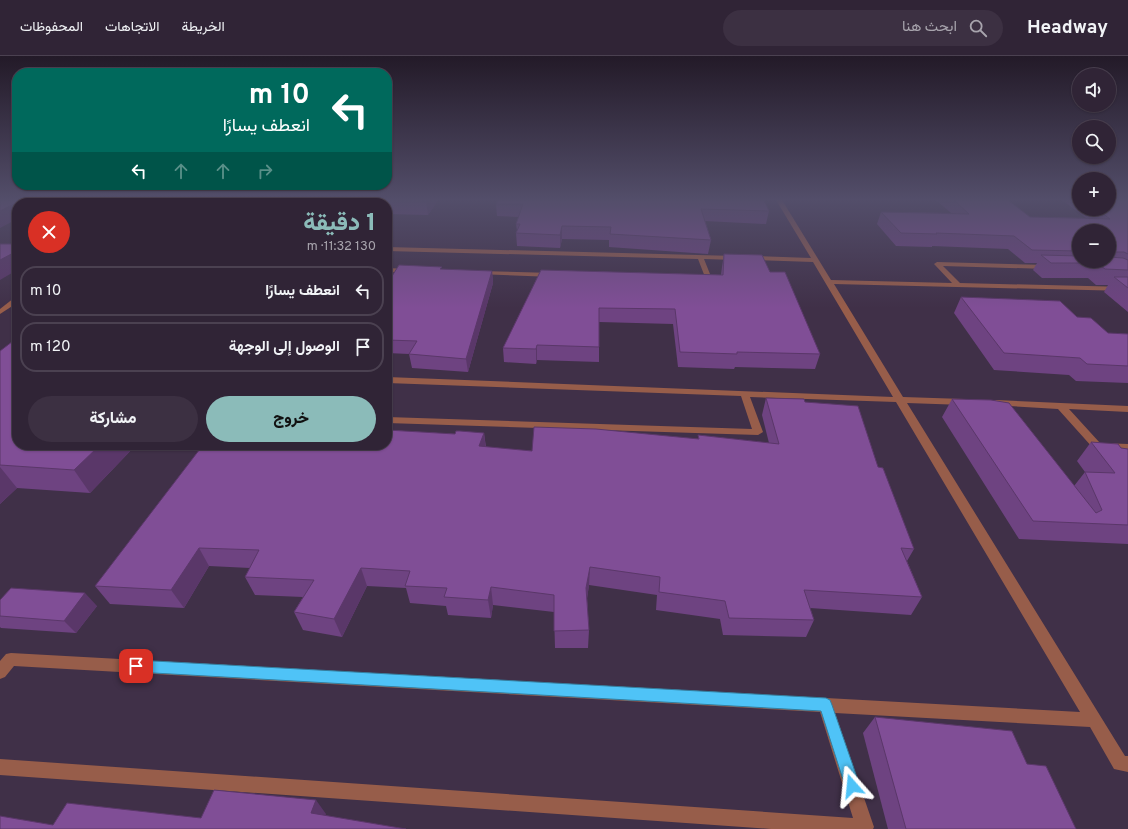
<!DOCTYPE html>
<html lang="ar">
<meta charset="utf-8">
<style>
body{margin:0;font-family:Overpass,Vazirmatn,sans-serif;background:#3c3042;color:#f1f3f6;direction:rtl;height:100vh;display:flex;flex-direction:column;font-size:15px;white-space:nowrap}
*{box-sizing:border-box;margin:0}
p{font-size:13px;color:#a8a4ad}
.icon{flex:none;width:22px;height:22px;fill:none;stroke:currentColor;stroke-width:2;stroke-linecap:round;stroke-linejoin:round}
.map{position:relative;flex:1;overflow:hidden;direction:ltr}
.drawer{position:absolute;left:12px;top:142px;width:380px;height:252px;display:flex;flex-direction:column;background:#302436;border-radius:16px;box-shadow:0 1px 3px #0004,0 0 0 1px #4b4151;direction:rtl}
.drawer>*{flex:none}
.guide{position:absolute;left:12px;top:12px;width:380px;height:122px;border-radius:16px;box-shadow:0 1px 3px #0004,0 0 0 1px #4b4151;direction:rtl;background:#00695c;color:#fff;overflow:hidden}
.tools{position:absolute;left:1072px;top:12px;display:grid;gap:8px}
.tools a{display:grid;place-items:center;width:44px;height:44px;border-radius:50%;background:#302436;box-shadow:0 1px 3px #0004,0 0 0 1px #4b4151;font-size:20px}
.pin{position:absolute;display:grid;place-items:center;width:34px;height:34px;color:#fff;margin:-17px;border-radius:8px;box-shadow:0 2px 6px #0006}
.me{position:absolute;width:44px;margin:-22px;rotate:342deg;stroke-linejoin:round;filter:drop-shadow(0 0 3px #0008)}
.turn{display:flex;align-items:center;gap:14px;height:84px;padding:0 16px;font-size:18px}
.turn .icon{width:52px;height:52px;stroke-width:2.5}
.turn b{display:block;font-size:28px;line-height:34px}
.lanes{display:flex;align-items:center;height:38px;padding:0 16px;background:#0003;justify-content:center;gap:20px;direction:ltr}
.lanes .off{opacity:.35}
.round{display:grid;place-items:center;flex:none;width:42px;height:42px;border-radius:21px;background:#3c3042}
.summary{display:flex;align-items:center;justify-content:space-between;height:68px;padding:0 16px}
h1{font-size:24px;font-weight:800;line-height:30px;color:#8bbbb9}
.primary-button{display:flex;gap:8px;margin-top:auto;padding:8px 16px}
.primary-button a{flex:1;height:46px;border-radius:24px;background:#8bbbb9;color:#111;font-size:16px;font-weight:800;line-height:46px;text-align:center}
.primary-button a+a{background:#3c3042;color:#f1f3f6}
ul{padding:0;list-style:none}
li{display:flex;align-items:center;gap:12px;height:50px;margin:0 8px 6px;padding:0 8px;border:2px solid #4b4151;border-radius:16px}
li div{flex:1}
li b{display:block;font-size:15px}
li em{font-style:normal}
header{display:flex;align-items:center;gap:24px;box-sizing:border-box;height:56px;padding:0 20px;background:#302436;border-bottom:1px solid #4b4151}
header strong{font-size:19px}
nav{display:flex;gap:22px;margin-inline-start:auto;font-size:14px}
.search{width:280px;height:36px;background:#3c3042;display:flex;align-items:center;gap:10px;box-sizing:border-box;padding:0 14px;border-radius:22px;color:#a8a4ad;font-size:15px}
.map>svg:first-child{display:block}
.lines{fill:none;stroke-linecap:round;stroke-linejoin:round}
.minor{fill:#975d4a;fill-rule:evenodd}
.tertiary{fill:#975d4a;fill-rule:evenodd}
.wall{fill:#6e4381;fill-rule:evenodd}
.shaded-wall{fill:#5a3769}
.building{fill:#804e96;stroke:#5a3769}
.route{fill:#4fc3f7;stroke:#337fa1}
</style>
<header>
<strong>Headway</strong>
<div class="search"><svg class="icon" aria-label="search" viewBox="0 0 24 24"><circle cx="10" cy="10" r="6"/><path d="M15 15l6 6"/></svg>ابحث هنا</div>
<nav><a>الخريطة</a><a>الاتجاهات</a><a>المحفوظات</a></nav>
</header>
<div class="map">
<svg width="1128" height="773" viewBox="0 0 1128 773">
<rect width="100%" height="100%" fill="#403048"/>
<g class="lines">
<g class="minor">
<polygon points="776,144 782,144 831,224 952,227 935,209 934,208 937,206 1048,209 1051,211 1048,213 943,210 960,227 1128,231 1128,235 834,228 903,341 964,343 969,346 964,349 907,347 1125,700 1128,700 1128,716 1114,713 1090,671 835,657 874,771 873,773 771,773 0,719 0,703 853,762 820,656 14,610 5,621 0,623 0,605 6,598 11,597 1080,656 896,346 750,341 763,376 758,379 387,367 387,361 752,373 741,340 387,327 387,321 893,341 813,206 752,204 749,202 752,200 811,202"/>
<path d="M387,191L736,200L739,202L736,204L704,203L712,223C709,226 701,226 698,223L699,222L705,221L698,203L387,195Z"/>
<polygon points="387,212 409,213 412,215 409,217 387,216"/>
<polygon points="479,215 553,217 556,219 553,221 477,218 477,216"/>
<polygon points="996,344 1128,350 1128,356 1069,353 1100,387 1128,388 1128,394 1093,392 1058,353 993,349 991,347"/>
</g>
<g class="tertiary">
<polygon points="165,144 172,144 168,147 161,147"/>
<polygon points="220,144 226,144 223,147 216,147"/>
<polygon points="14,242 17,242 17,247 0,258 0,253"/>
</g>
</g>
<g class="wall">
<polygon points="0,144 134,144 129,147 17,147"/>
<polygon points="365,144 438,144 428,159 387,158 387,147 365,147"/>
<polygon points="498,144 769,155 766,168 705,165 711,184 708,198 609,191 609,184 562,183 560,192 517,190 516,177 517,175 516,168 519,161 497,160 496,148"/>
<path d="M936,144H1008L1030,161L1086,162L1062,144H1079V153H1109L1128,144V256L1104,236L1108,229H1096L1088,222H1042L1033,214L1037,207H1025L1008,193L932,190V191L896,190L877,168L881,156L951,157ZM1079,175H1109V205H1079Z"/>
<polygon points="724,198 770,216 820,298 815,313 735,311 734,313 678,311 673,268 599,266 599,306 537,304 536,308 504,306 503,292 541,214 721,219 722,211"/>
<polygon points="442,214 492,215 493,227 468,316 412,312 409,298 387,297 387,228"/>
<polygon points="961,241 1077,261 1108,277 1128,278 1128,327 1076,325 1069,319 994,314 954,257"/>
<polygon points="0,295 136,389 90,437 17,432 0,448"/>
<polygon points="766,342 805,346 878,411 914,493 907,505 922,541 911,559 810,552 814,564 806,581 723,579 720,563 656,554 657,539 589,529 587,542 589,574 588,592 555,592 554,556 493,549 491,562 448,559 446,550 410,547 406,532 367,530 342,581 303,574 294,556 303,541 255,539 245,521 250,512 209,510 184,552 110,548 95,530 389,374 455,378 484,377 486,391 532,395 698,383 698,379 769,387 762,359"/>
<polygon points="952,343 1074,430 1085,416 1077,405 1091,386 1121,392 1128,393 1128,488 1019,483 942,361"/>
<polygon points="0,544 97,550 76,577 1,572 0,571"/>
<polygon points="875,661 1027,708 1076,773 888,773 863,677"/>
</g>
<g class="shaded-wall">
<polygon points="22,144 45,144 47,147 17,147 17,163 0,172 0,155"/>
<polygon points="122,144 134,144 129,147 124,147"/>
<polygon points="427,144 438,144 428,159 426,145"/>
<polygon points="562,170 562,183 560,192 560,179"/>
<polygon points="17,195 17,214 0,224 0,204"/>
<polygon points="492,215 493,227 468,316 466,303"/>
<polygon points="537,289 537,304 536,308 536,293"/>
<polygon points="387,365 391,380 387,389"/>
<polygon points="484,377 486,395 479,390"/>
<polygon points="100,389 136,389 90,437 74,414"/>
<polygon points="0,411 17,432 0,448"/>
<polygon points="199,492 209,510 184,552 171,534"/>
<polygon points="590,511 589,529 586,550 586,532"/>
<polygon points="361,512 367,530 342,581 334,563"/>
<polygon points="491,531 493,549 491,562 488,544"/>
<polygon points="85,537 97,550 76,577 64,565"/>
<polygon points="316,744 326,758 322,771 311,757"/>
</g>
<g class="building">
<polygon points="0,144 22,144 0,155"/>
<polygon points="370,144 427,144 426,145"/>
<polygon points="498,144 764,144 769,155 701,153 711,184 610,178 611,171 562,170 560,179 516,177 520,168 516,168 523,148 496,148"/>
<polygon points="954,144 1008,144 1030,161 1110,163 1097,153 1109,153 1109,144 1128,144 1128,198 1124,196 1109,196 1109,175 1079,175 1079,195 1032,194 1014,180 936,177 937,178 901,177 881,156 969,158"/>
<polygon points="0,188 17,188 17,195 0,204"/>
<polygon points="724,198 762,199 770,216 785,216 820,298 737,296 737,298 680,296 675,253 599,252 599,291 537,289 536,293 503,292 541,214 723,219"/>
<polygon points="1041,199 1079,200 1079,205 1109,205 1109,201 1123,202 1128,204 1128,214 1105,213 1097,207 1051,207"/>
<polygon points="399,209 442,211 440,213 492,215 466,303 409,298 417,285 387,284 387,228"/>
<polygon points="1114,221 1128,221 1128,232"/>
<polygon points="961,241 1060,245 1077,261 1091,262 1108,277 1128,278 1128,310 1087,308 1080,302 1004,297"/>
<polygon points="17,282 17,389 100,389 74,414 0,409 0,295"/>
<polygon points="766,342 804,343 805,346 858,350 878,411 883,412 914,493 901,492 922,541 804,534 814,564 729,562 725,545 659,536 660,521 590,511 586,532 589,574 554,575 554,539 491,531 488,544 444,541 447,532 405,530 410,515 361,512 334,563 294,556 314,524 245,521 259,494 199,492 171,534 95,530 203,389 387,389 387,374 455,378 456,375 460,375 484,377 479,390 532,395 534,371 596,373 699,383 698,379 779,388"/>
<polygon points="952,343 991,344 1009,347 1096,457 1102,454 1085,416 1115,417 1091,386 1118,388 1121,392 1128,393 1128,469 1033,465"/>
<polygon points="11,532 85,537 64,565 0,560 0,544"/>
<polygon points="875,661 1012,675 1027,708 1046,710 1076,773 906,773"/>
<polygon points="214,734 316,744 311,757 406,773 0,773 0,760 53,769 67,747 201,762"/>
</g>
<linearGradient id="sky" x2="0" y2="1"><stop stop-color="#231a28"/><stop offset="0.57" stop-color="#534e6a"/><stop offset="1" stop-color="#534e6a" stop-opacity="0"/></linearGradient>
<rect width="1128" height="252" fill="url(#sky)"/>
<polygon class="route" points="136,604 826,642 830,644 832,649 860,730 857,736 852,738 847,736 821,655 136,616 131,614 130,610 131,606"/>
</svg>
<div class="tools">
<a><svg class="icon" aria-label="sound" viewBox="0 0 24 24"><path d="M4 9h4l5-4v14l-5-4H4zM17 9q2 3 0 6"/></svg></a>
<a><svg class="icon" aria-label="search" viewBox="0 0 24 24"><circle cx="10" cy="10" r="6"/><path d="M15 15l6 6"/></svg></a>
<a>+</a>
<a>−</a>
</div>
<div class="pin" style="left:136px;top:610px;background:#d93025"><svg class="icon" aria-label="arrive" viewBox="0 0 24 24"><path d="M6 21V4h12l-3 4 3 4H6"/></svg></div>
<svg class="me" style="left:852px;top:730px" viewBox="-20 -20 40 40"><path d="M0-17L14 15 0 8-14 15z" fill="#4fc3f7" stroke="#fff" stroke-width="4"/></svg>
<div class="guide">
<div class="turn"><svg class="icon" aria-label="left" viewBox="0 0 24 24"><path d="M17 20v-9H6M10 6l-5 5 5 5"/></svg><div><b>10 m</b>انعطف يسارًا</div></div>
<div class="lanes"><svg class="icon" aria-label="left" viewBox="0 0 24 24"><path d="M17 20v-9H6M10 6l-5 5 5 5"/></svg><svg class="icon off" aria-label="ahead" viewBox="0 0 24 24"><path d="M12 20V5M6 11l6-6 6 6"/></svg><svg class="icon off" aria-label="ahead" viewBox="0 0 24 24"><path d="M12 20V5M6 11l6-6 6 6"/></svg><svg class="icon off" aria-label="right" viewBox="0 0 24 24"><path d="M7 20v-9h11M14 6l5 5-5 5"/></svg></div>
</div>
<section class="drawer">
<div class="summary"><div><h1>1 دقيقة</h1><p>130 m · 11:32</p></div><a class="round" style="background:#d93025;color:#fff"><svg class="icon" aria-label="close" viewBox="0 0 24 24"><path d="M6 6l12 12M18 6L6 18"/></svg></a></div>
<ul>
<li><svg class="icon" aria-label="left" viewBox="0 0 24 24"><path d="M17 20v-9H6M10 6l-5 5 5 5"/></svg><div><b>انعطف يسارًا</b></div><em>10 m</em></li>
<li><svg class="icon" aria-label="arrive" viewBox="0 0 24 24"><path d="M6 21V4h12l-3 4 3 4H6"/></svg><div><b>الوصول إلى الوجهة</b></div><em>120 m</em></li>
</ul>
<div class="primary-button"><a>خروج</a><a>مشاركة</a></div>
</section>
</div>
